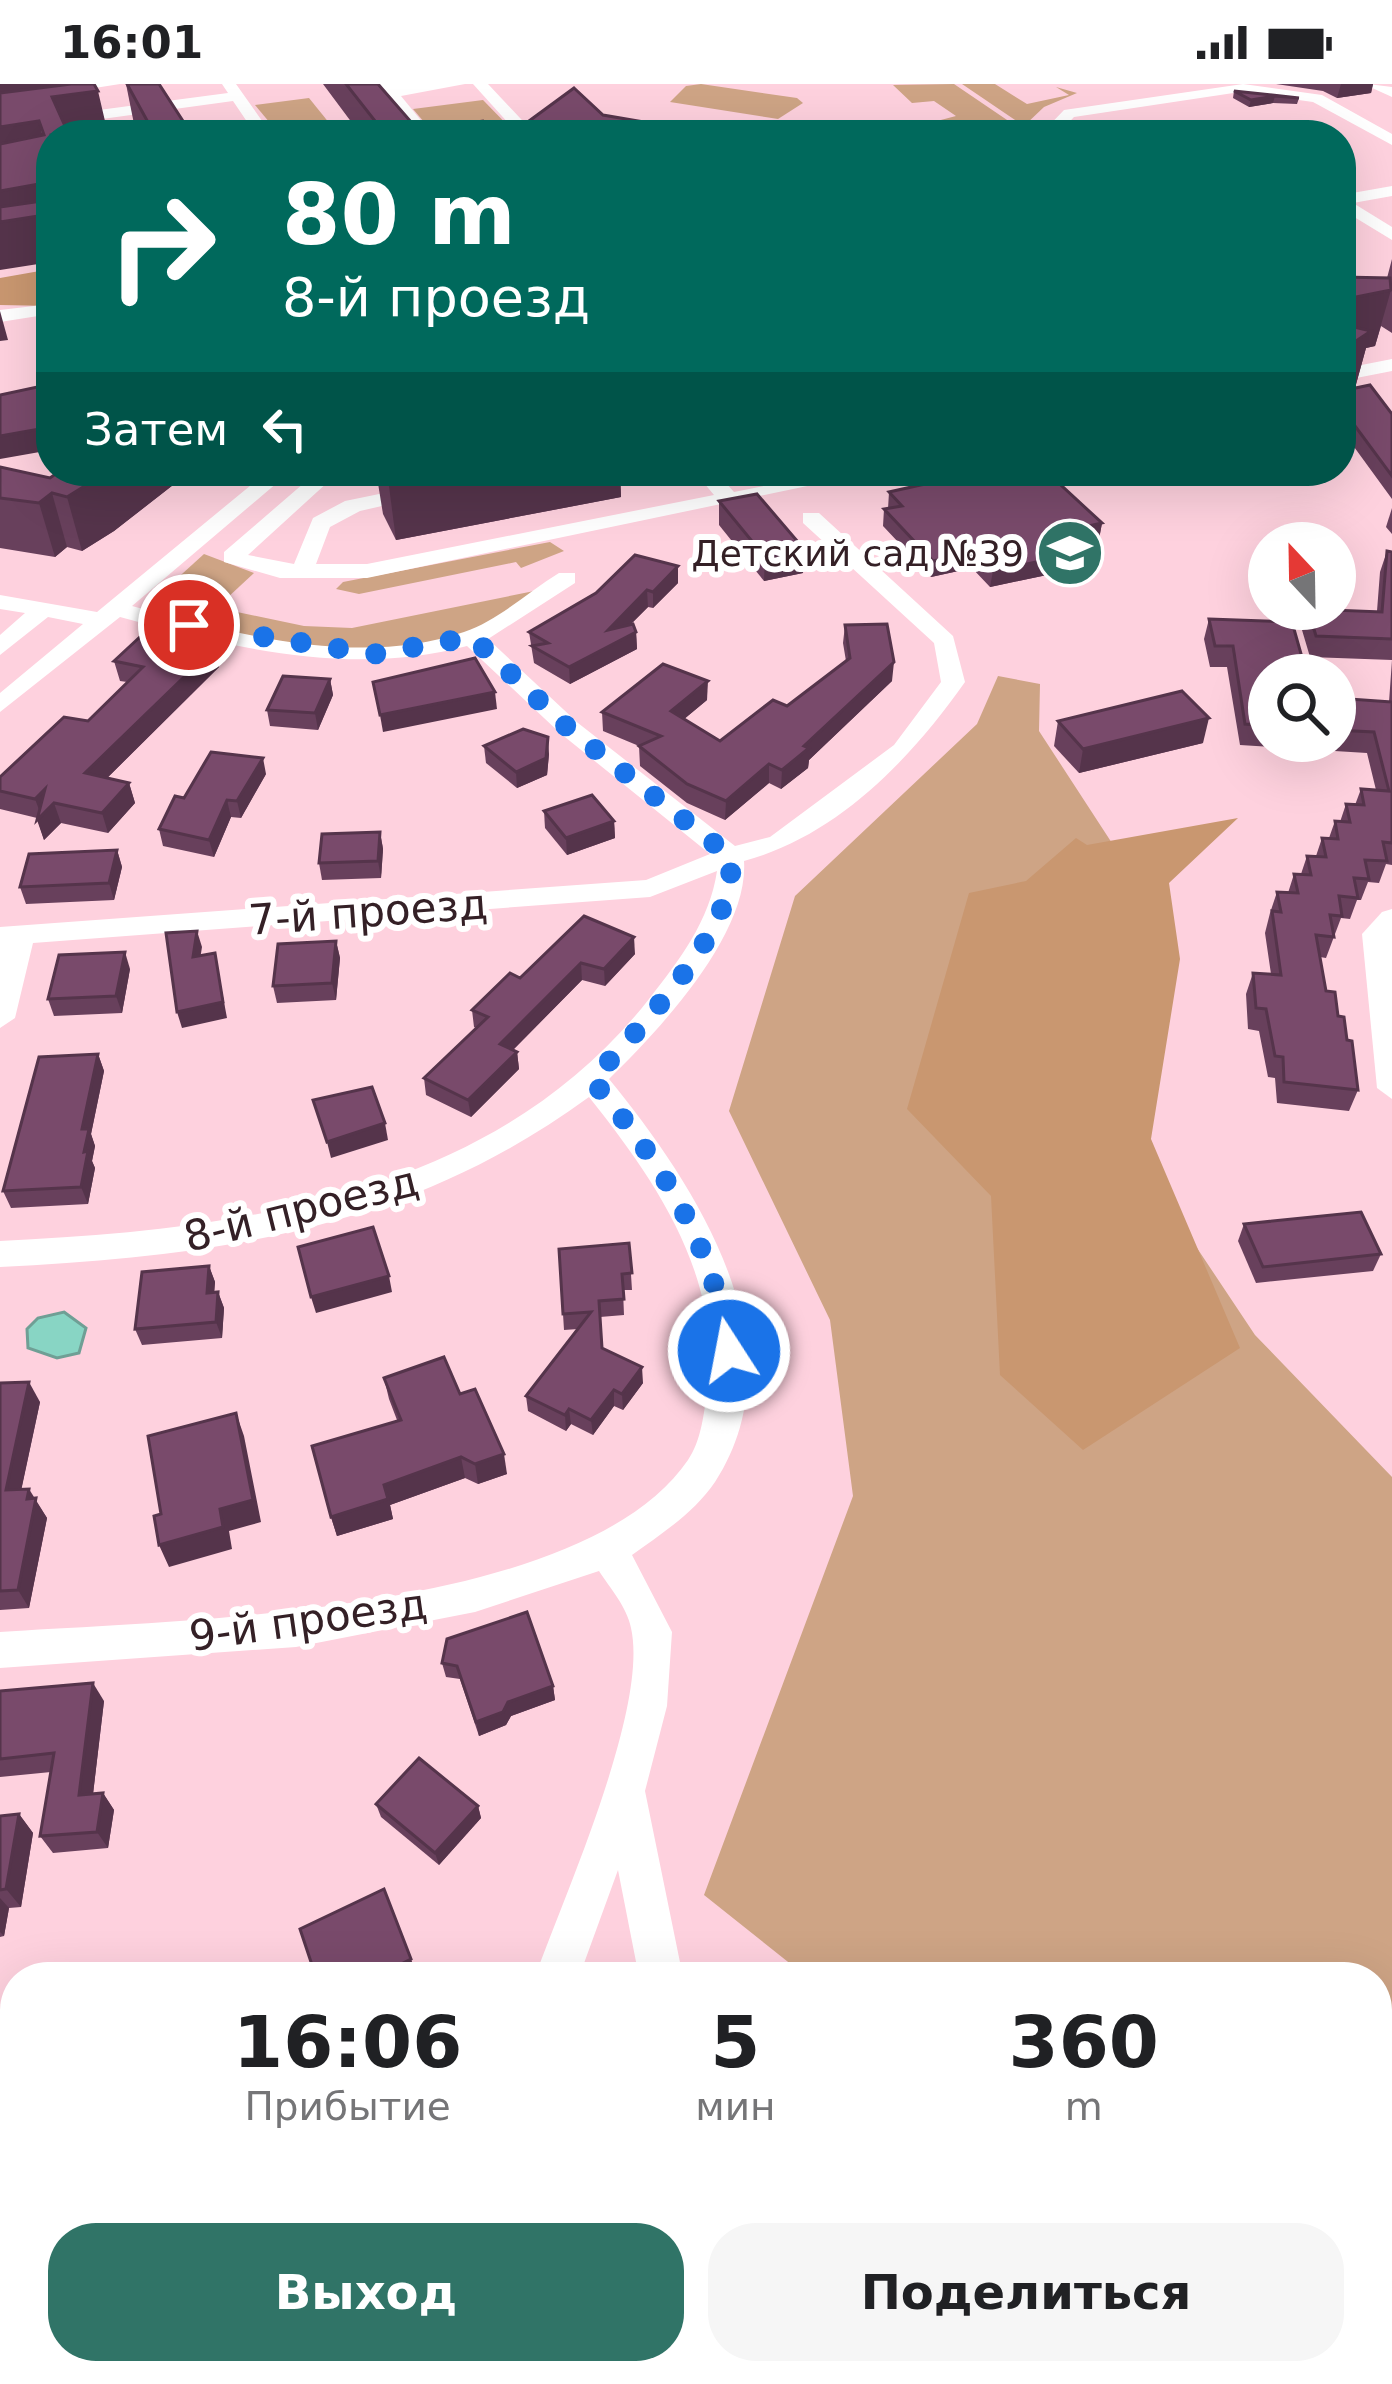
<!DOCTYPE html>
<html lang="ru">
<meta charset="utf-8">
<style>
body{margin:0;font-family:"DejaVu Sans",sans-serif;background:#f6f6f6;color:#202124;height:100vh;display:flex;flex-direction:column;font-size:45px;white-space:nowrap}
*{box-sizing:border-box;margin:0}
p{font-size:39px;color:#757577}
.icon{flex:none;width:66px;height:66px;fill:none;stroke:currentColor;stroke-width:2;stroke-linecap:round;stroke-linejoin:round}
.map{position:relative;flex:1;overflow:hidden}
.panel{position:absolute;left:0px;top:1878px;width:1392px;height:423px;display:flex;flex-direction:column;background:#fff;border-radius:48px 48px 0 0;box-shadow:0 12px 48px #0002}
.panel>*{flex:none}
.top-card{position:absolute;left:36px;top:36px;width:1320px;height:366px;border-radius:48px;box-shadow:0 12px 48px #0002;background:#00695c;color:#fff;overflow:hidden}
.needle{width:78px;rotate:338deg}
.tools{position:absolute;left:1248px;top:438px;display:grid;gap:24px}
.tools a{display:grid;place-items:center;width:108px;height:108px;border-radius:50%;background:#fff;box-shadow:0 12px 48px #0002;font-size:60px}
.pin{position:absolute;display:grid;place-items:center;width:102px;height:102px;color:#fff;margin:-51px;border:6px solid #fff;border-radius:50%;box-shadow:0 3px 12px #0007}
.me{position:absolute;width:132px;margin:-66px;rotate:349deg;stroke-linejoin:round;filter:drop-shadow(0 0 9px #0008)}
.turn{display:flex;align-items:center;gap:42px;height:252px;padding:0 48px;font-size:54px}
.turn .icon{width:156px;height:156px;stroke-width:2.5}
.turn b{display:block;font-size:84px;line-height:102px}
.then{display:flex;align-items:center;height:114px;padding:0 48px;background:#0003;gap:24px;font-size:45px}
.eta{display:flex;justify-content:space-evenly;align-items:center;height:204px;text-align:center}
.eta b{font-size:72px;font-weight:700;line-height:84px}
.action{display:flex;gap:24px;margin-top:auto;padding:24px 48px}
.action a{flex:1;height:138px;border-radius:48px;background:#307467;color:#fff;font-size:48px;font-weight:700;line-height:138px;text-align:center}
.action a+a{background:#f6f6f6;color:#202124}
.status{display:flex;justify-content:space-between;align-items:center;height:84px;padding:0 60px;background:#fff;direction:ltr}
.status svg{height:33px;fill:currentColor}
.map>svg:first-child{display:block}
.green{fill:#cea485}
.forest{fill:#c99770}
.water{fill:#88d5c4;stroke:#6f9f95;stroke-width:3}
.lines{fill:none;stroke-linecap:round;stroke-linejoin:round}
.minor{fill:#fff;fill-rule:evenodd}
.wall{fill:#68405c}
.shaded-wall{fill:#55344b}
.building{fill:#794a6b;stroke:#55344b;stroke-width:3}
.route{stroke:#1a73e8;stroke-width:21;stroke-dasharray:0 37.8}
.labels{text-anchor:middle;dominant-baseline:central;stroke-width:12;stroke-linejoin:round;paint-order:stroke}
.far-poi-label{font-size:36px;fill:#342026;stroke:#fff;text-anchor:end}
.street-label{font-size:42px;fill:#342026;stroke:#fff}
</style>
<div class="status"><b>16:01</b><svg viewBox="0 0 49 12"><path d="M0 12V9h3v3zM5 12V6h3v6zM10 12V3h3v9zM15 12V0h3v12zM26 1h20v11H26zM47 4h2v5h-2z"/></svg></div>
<div class="map">
<svg width="1392" height="2300" viewBox="0 0 1392 2300">
<rect width="100%" height="100%" fill="#fed1de"/>
<g class="green">
<polygon points="701,0 797,14 803,19 778,35 670,18 686,2"/>
<path d="M954,0L1010,38C983,46 965,51 937,37L956,32L934,17L912,19L893,1Z"/>
<polygon points="962,0 995,0 1027,20 1069,11 1056,3 1077,9 1044,23 1024,42"/>
<polygon points="309,14 330,40 324,51 280,51 255,21"/>
<polygon points="483,16 517,51 435,51 413,25"/>
<polygon points="550,458 564,467 521,484 516,478 359,510 336,505 343,498"/>
<polygon points="204,470 254,489 226,515 149,527 150,519"/>
<polygon points="549,504 477,550 374,570 275,558 150,529 221,519 218,524 304,542 352,544"/>
<polygon points="998,592 1040,600 1039,647 1164,839 1133,1068 1255,1251 1392,1393 1392,2300 1319,2300 1301,2286 1377,2286 1377,1893 807,1893 704,1811 853,1412 830,1236 729,1027 795,812 977,640"/>
</g>
<g class="forest">
<polygon points="51,185 51,222 0,221 0,194"/>
<polygon points="1238,734 1169,799 1180,875 1151,1055 1240,1264 1083,1366 1000,1291 991,1112 907,1025 969,809 1026,797 1076,754 1087,761"/>
<polygon points="431,2286 734,2286 732,2300 433,2300"/>
</g>
<polygon class="water" points="64,1228 86,1244 79,1269 57,1274 28,1264 27,1245 38,1234"/>
<g class="lines">
<g class="minor">
<polygon points="80,0 120,0 0,19 0,11"/>
<polygon points="222,0 236,0 272,51 256,51 233,17 0,49 0,39 228,9"/>
<polygon points="377,0 465,0 401,12 433,51 417,51"/>
<polygon points="473,0 488,0 536,51 519,51"/>
<polygon points="1243,0 1322,11 1392,50 1392,61 1313,18 1240,8 1074,33 1057,51 1040,51 1064,26"/>
<polygon points="1368,0 1392,3 1392,13 1370,3"/>
<polygon points="1142,39 1160,51 1142,51 1134,44"/>
<polygon points="945,41 989,51 898,51"/>
<polygon points="1392,102 1392,112 1353,119 1392,143 1392,156 1341,125 1341,111"/>
<polygon points="51,220 51,230 0,238 0,226"/>
<polygon points="1392,275 1392,287 1341,297 1341,285"/>
<path d="M268,387H291L132,522C234,550 360,584 464,548C499,536 528,508 559,489H575V499L488,555L578,639L735,762L770,753L894,661L941,598L934,559L803,439V429H819L953,552L965,598C911,675 837,752 744,777C749,851 658,947 609,995C694,1099 803,1262 715,1398C694,1429 661,1450 632,1471L672,1548L667,1622L645,1707L683,1893H639L618,1786L579,1893H535C564,1812 649,1624 631,1544C627,1523 610,1504 599,1487L475,1528L296,1563L0,1584V1548C175,1536 581,1532 688,1376C701,1357 704,1330 707,1307C723,1194 656,1097 589,1013C407,1146 219,1172 0,1183V1157C235,1146 493,1114 649,915C679,877 710,836 717,787L650,813L33,859L15,934L0,944V843L646,796L710,770L560,649L467,562C352,593 232,564 120,533L0,628V609L83,540L48,533L0,571V551L25,529L0,525V511L97,528Z"/>
<polygon points="318,387 340,387 248,471 294,480 313,434 345,417 423,401 430,403 430,411 360,427 330,443 316,480 367,480 714,411 694,387 715,387 734,408 837,387 879,387 367,494 280,494 224,478 224,468"/>
<polygon points="1392,825 1392,1015 1377,1004 1362,850 1382,828"/>
<rect x="0" y="2028" width="15" height="48"/>
<polygon points="739,2286 791,2286 790,2300 738,2300"/>
</g>
</g>
<g class="wall">
<polygon points="126,0 159,0 192,51 140,51 134,40"/>
<polygon points="323,0 378,0 418,46 496,51 361,51"/>
<polygon points="1276,0 1373,0 1371,9 1337,14 1323,7"/>
<polygon points="1234,7 1299,14 1297,20 1273,19 1249,23 1233,14"/>
<polygon points="1392,175 1392,249 1381,242 1375,262 1366,264 1355,304 1392,330 1392,415 1341,345 1341,193 1387,194"/>
<polygon points="0,383 50,394 60,387 191,387 114,447 82,467 67,463 55,473 0,464"/>
<polygon points="376,387 620,387 621,413 396,456 383,430"/>
<polygon points="1034,396 1102,439 1099,455 1080,460 1085,483 990,503 972,484 931,493 883,442 884,425 888,425 889,408"/>
<polygon points="719,417 804,465 803,489 764,497 719,441"/>
<polygon points="1392,424 1392,450 1386,443"/>
<polygon points="1387,467 1392,468 1392,781 1386,780 1379,799 1368,798 1361,816 1357,816 1350,835 1341,834 1326,874 1320,873 1326,907 1338,932 1347,956 1358,1006 1349,1027 1277,1019 1275,994 1268,993 1259,947 1248,945 1246,910 1253,889 1271,890 1265,849 1270,829 1277,808 1288,809 1294,790 1301,790 1307,772 1316,772 1322,754 1329,754 1335,737 1340,738 1346,720 1355,721 1361,705 1376,706 1367,669 1240,661 1227,583 1210,583 1204,555 1209,535 1269,591 1269,657 1335,657 1335,614 1389,618 1392,576 1310,573 1302,546 1308,525 1377,527 1380,488"/>
<polygon points="678,482 678,499 653,524 648,523 630,541 636,548 637,565 570,600 534,579 529,548"/>
<polygon points="845,541 892,597 809,676 808,684 781,705 769,699 725,736 687,719 640,682 639,662 603,647 602,628 707,616 684,635 720,657 787,622 846,577 843,559"/>
<polygon points="215,563 219,583 107,694 129,699 135,719 108,749 61,739 44,756 37,734 0,725 0,693 88,637 127,598 120,597 114,577"/>
<polygon points="330,595 333,611 318,646 270,642 267,626"/>
<polygon points="1058,637 1203,659 1079,689 1054,662"/>
<polygon points="484,662 549,670 547,691 517,704 486,679"/>
<polygon points="266,690 241,734 231,733 214,773 163,762 159,745 184,714"/>
<polygon points="544,727 614,737 615,754 567,771 545,744"/>
<polygon points="380,748 383,765 381,794 322,796 319,779"/>
<polygon points="117,766 122,783 114,816 26,820 20,803"/>
<polygon points="584,832 635,870 605,902 582,896 513,966 517,968 519,985 471,1033 426,1011 424,994 476,944 474,943 472,926 520,894"/>
<polygon points="336,857 340,874 336,916 277,919 273,902"/>
<polygon points="130,885 122,929 54,932 48,915"/>
<polygon points="98,970 104,987 91,1050 95,1062 92,1077 95,1084 88,1120 11,1124 3,1107"/>
<polygon points="1244,1140 1381,1170 1373,1187 1256,1199 1238,1157"/>
<polygon points="629,1159 632,1206 623,1206 624,1231 600,1233 603,1264 643,1299 623,1326 614,1322 593,1351 571,1340 566,1347 528,1327 526,1312 578,1245 564,1246 559,1165"/>
<polygon points="209,1182 215,1198 214,1208 218,1208 224,1224 222,1254 142,1261 135,1245"/>
<polygon points="384,1294 460,1310 507,1390 478,1400 465,1394 390,1421 393,1435 337,1452 331,1433 397,1336 389,1315"/>
<polygon points="0,1299 40,1318 21,1406 34,1414 47,1434 29,1524 0,1526"/>
<polygon points="442,1579 553,1602 555,1616 511,1632 506,1641 479,1652 460,1595 446,1593"/>
<polygon points="0,1607 104,1617 93,1710 103,1709 114,1726 108,1764 53,1769 40,1752 51,1688 0,1693"/>
<polygon points="376,1720 478,1722 481,1734 439,1781 381,1733"/>
<polygon points="19,1730 33,1749 21,1823 9,1824 4,1852 0,1853 0,1732"/>
<polygon points="15,2118 15,2203 9,2200 11,2188 0,2188 0,2119"/>
</g>
<g class="shaded-wall">
<polygon points="0,0 88,0 98,7 108,50 61,51 55,27 0,34"/>
<polygon points="1341,0 1373,0 1371,9 1337,14"/>
<polygon points="1275,12 1273,19 1249,23 1251,16"/>
<polygon points="39,37 50,81 0,88 0,43"/>
<polygon points="39,100 51,130 51,178 0,186 0,107"/>
<polygon points="1391,206 1375,262 1366,264 1355,304 1341,314 1341,216"/>
<polygon points="0,227 8,256 0,257"/>
<polygon points="51,343 51,366 0,375 0,352"/>
<polygon points="109,387 191,387 114,447 82,467 67,413"/>
<polygon points="387,387 620,387 621,413 396,456"/>
<polygon points="52,409 67,463 55,473 39,419"/>
<polygon points="1102,439 1099,455 1064,463 1066,447"/>
<polygon points="804,465 803,489 764,497 765,473"/>
<polygon points="1088,467 1085,483 990,503 993,487"/>
<polygon points="974,468 972,484 931,493 933,477"/>
<polygon points="678,482 678,499 653,524 653,508"/>
<polygon points="647,506 648,523 609,562 608,546"/>
<polygon points="636,548 637,565 570,600 569,583"/>
<polygon points="215,563 219,583 91,710 85,689"/>
<polygon points="894,578 892,597 809,676 808,684 781,705 782,686 804,662"/>
<polygon points="330,595 333,611 318,646 315,629"/>
<polygon points="708,597 707,616 671,646 671,627"/>
<polygon points="495,608 497,625 383,648 380,631"/>
<polygon points="1209,634 1203,659 1079,689 1083,665"/>
<polygon points="548,653 549,670 547,691 517,704 516,688"/>
<polygon points="263,674 266,690 241,734 237,717"/>
<polygon points="769,680 769,699 725,736 726,717"/>
<polygon points="129,699 135,719 108,749 102,729"/>
<polygon points="45,705 54,719 61,739 44,756 37,736 41,731 35,715"/>
<polygon points="227,716 231,733 214,773 209,756"/>
<polygon points="614,737 615,754 567,771 566,754"/>
<polygon points="380,748 383,765 381,794 378,777"/>
<polygon points="117,766 122,783 114,816 109,799"/>
<polygon points="197,847 202,863 198,888 193,873"/>
<polygon points="634,853 635,870 605,902 604,885"/>
<polygon points="336,857 340,874 336,916 332,899"/>
<polygon points="125,868 130,885 122,929 116,912"/>
<polygon points="215,869 227,934 182,944 177,928"/>
<polygon points="581,879 582,896 502,977 500,960"/>
<polygon points="517,968 519,985 471,1033 468,1016"/>
<polygon points="98,970 104,987 91,1050 95,1062 92,1077 95,1084 88,1120 81,1103 82,1045"/>
<polygon points="385,1039 388,1056 331,1074 327,1058"/>
<polygon points="209,1182 215,1198 213,1225 207,1209"/>
<polygon points="389,1192 392,1208 316,1229 311,1213"/>
<polygon points="218,1208 224,1224 222,1254 216,1238"/>
<polygon points="642,1283 643,1299 623,1326 622,1310"/>
<polygon points="29,1298 40,1318 17,1426 6,1406"/>
<polygon points="614,1306 614,1322 593,1351 591,1336"/>
<polygon points="569,1325 571,1340 566,1347 565,1331"/>
<polygon points="236,1329 244,1352 261,1438 229,1447 232,1465 169,1483 159,1461 220,1425"/>
<polygon points="504,1370 507,1390 478,1400 475,1380"/>
<polygon points="461,1373 465,1394 390,1421 393,1435 337,1452 331,1433 384,1401"/>
<polygon points="29,1405 47,1434 29,1524 18,1506"/>
<polygon points="93,1599 104,1617 91,1727 79,1711"/>
<polygon points="553,1602 555,1616 511,1632 506,1641 479,1652 476,1638 508,1618"/>
<polygon points="103,1709 114,1726 108,1764 97,1748"/>
<polygon points="478,1722 481,1734 439,1781 435,1769"/>
<polygon points="19,1730 33,1749 21,1823 6,1805"/>
<polygon points="0,1814 9,1824 4,1852 0,1848"/>
<polygon points="411,1875 415,1886 402,1893 375,1893"/>
</g>
<g class="building">
<polygon points="71,0 94,0 98,7 52,13 69,51 51,51 51,130 0,138 0,123 42,117 39,100 0,107 0,60 44,51 39,37 0,43 0,9"/>
<polygon points="127,0 159,0 192,51 155,51"/>
<polygon points="346,0 378,0 418,46 483,37 496,51 386,51"/>
<polygon points="574,4 603,31 673,43 664,51 510,51"/>
<polygon points="1234,7 1299,14 1275,12 1251,16"/>
<polygon points="780,43 790,51 761,51 769,44"/>
<polygon points="1341,193 1390,194 1391,206 1341,216"/>
<polygon points="1341,227 1352,235 1354,243 1371,247 1341,267"/>
<polygon points="51,300 51,343 0,352 0,311"/>
<polygon points="1370,301 1392,330 1392,392 1341,323 1341,307"/>
<polygon points="0,383 50,394 60,387 109,387 67,413 52,409 39,419 0,414"/>
<polygon points="984,387 1025,387 1034,396 1051,392 1102,439 1066,447 1088,467 993,487 974,468 933,477 884,425 902,422 889,408"/>
<polygon points="757,410 804,465 765,473 719,417"/>
<polygon points="1387,467 1392,468 1392,555 1316,552 1308,525 1382,528"/>
<polygon points="635,471 678,482 653,508 647,506 608,546 633,540 636,548 569,583 532,562 548,559 529,548 596,509"/>
<polygon points="1209,535 1292,538 1307,591 1269,591 1269,642 1245,640 1233,562 1215,562"/>
<polygon points="887,540 894,578 804,662 809,664 782,686 769,680 726,717 687,700 639,662 661,652 602,628 663,580 708,597 671,627 720,657 773,616 787,622 850,574 845,541"/>
<polygon points="142,551 215,563 85,689 129,699 102,729 54,719 37,736 45,705 35,715 0,707 0,693 64,633 88,637 143,583 114,577"/>
<polygon points="475,574 495,608 380,631 373,598"/>
<polygon points="283,592 330,595 315,629 267,626"/>
<polygon points="1182,607 1209,634 1083,665 1058,637"/>
<polygon points="1335,614 1392,618 1392,759 1383,758 1387,777 1365,776 1369,795 1354,794 1358,814 1339,812 1342,832 1330,831 1334,853 1316,851 1326,907 1335,908 1338,932 1344,933 1347,956 1352,957 1358,1006 1284,998 1283,973 1275,972 1266,925 1256,924 1253,889 1281,891 1272,827 1281,828 1277,808 1298,809 1294,790 1311,791 1307,772 1326,773 1322,754 1338,755 1335,737 1350,738 1346,720 1364,721 1361,705 1389,707 1374,648 1335,646"/>
<polygon points="523,645 548,653 546,674 516,688 484,662"/>
<polygon points="211,668 263,674 237,717 227,716 209,756 159,745 175,712 184,714"/>
<polygon points="592,711 614,737 566,754 544,727"/>
<polygon points="380,748 378,777 319,779 322,750"/>
<polygon points="117,766 109,799 20,803 29,770"/>
<polygon points="584,832 634,853 604,885 581,879 500,960 517,968 468,1016 424,994 488,933 472,926 510,889 520,894"/>
<polygon points="197,847 193,873 215,869 223,918 177,928 166,849"/>
<polygon points="336,857 332,899 273,902 278,860"/>
<polygon points="125,868 116,912 48,915 59,871"/>
<polygon points="98,970 82,1045 89,1045 84,1068 88,1067 81,1103 3,1107 39,973"/>
<polygon points="372,1003 385,1039 327,1058 313,1016"/>
<polygon points="1361,1128 1381,1170 1263,1183 1244,1140"/>
<polygon points="373,1143 389,1192 311,1213 298,1163"/>
<polygon points="629,1159 632,1189 622,1190 624,1215 599,1217 602,1264 642,1283 622,1310 614,1306 591,1336 569,1325 565,1331 526,1312 591,1228 563,1230 559,1165"/>
<polygon points="209,1182 207,1209 218,1208 216,1238 135,1245 142,1188"/>
<polygon points="444,1273 460,1310 475,1305 504,1370 475,1380 461,1373 384,1401 388,1415 331,1433 312,1362 401,1336 384,1294"/>
<polygon points="29,1298 6,1406 29,1405 27,1415 36,1414 18,1506 0,1507 0,1299"/>
<polygon points="236,1329 253,1416 220,1425 223,1443 159,1461 154,1432 161,1430 148,1352"/>
<polygon points="527,1528 553,1602 508,1618 503,1628 476,1638 457,1582 442,1579 447,1555"/>
<polygon points="93,1599 79,1711 103,1709 97,1748 40,1752 54,1669 0,1675 0,1607"/>
<polygon points="419,1674 478,1722 435,1769 376,1720"/>
<polygon points="19,1730 6,1805 0,1806 0,1732"/>
<polygon points="384,1805 411,1875 375,1893 316,1893 300,1845"/>
<polygon points="15,2118 15,2199 9,2200 13,2180 0,2180 0,2119"/>
</g>
<g class="lines">
<path class="route" d="M189,541L374,570L472,553L568,644L730,772C742,842 636,947 592,996C659,1076 715,1161 729,1267"/>
</g>
<defs>
<symbol id="school-disc" viewBox="-11 -11 22 22"><circle r="9.5" fill="#307467" stroke="#fff"/><path d="M0-5L7-2L0 1L-7-2ZM-4 1L0 2.5L4 1V4Q0 6-4 4Z" fill="#fff"/></symbol>
</defs>
<g fill-rule="evenodd">
<use href="#school-disc" x="1032" y="431" width="76" height="76"/>
</g>
<g class="labels">
<g class="far-poi-label">
<text x="1024" y="469">Детский сад №39</text>
</g>
<g class="street-label">
<text transform="translate(368 828) rotate(-4)">7-й проезд</text>
<text transform="translate(301 1125) rotate(-14)">8-й проезд</text>
<text transform="translate(308 1536) rotate(-8)">9-й проезд</text>
</g>
</g>
</svg>
<div class="tools">
<a><svg class="needle" viewBox="-14 -14 28 28"><path d="M0-13l5 13h-10z" fill="#e53935"/><path d="M0 13l5-13h-10z" fill="#757577"/></svg></a>
<a><svg class="icon" aria-label="search" viewBox="0 0 24 24"><circle cx="10" cy="10" r="6"/><path d="M15 15l6 6"/></svg></a>
</div>
<div class="pin" style="left:189px;top:541px;background:#d93025"><svg class="icon" aria-label="arrive" viewBox="0 0 24 24"><path d="M6 21V4h12l-3 4 3 4H6"/></svg></div>
<svg class="me" style="left:729px;top:1267px" viewBox="-20 -20 40 40"><circle r="17" fill="#1a73e8" stroke="#fff" stroke-width="3"/><path d="M0-11L8 9 0 5-8 9z" fill="#fff"/></svg>
<div class="top-card">
<div class="turn"><svg class="icon" aria-label="right" viewBox="0 0 24 24"><path d="M7 20v-9h11M14 6l5 5-5 5"/></svg><div><b>80 m</b>8-й проезд</div></div>
<div class="then">Затем<svg class="icon" aria-label="left" viewBox="0 0 24 24"><path d="M17 20v-9H6M10 6l-5 5 5 5"/></svg></div>
</div>
<section class="panel">
<div class="eta">
<div><b>16:06</b><p>Прибытие</p></div>
<div><b>5</b><p>мин</p></div>
<div><b>360</b><p>m</p></div>
</div>
<div class="action"><a>Выход</a><a>Поделиться</a></div>
</section>
</div>
